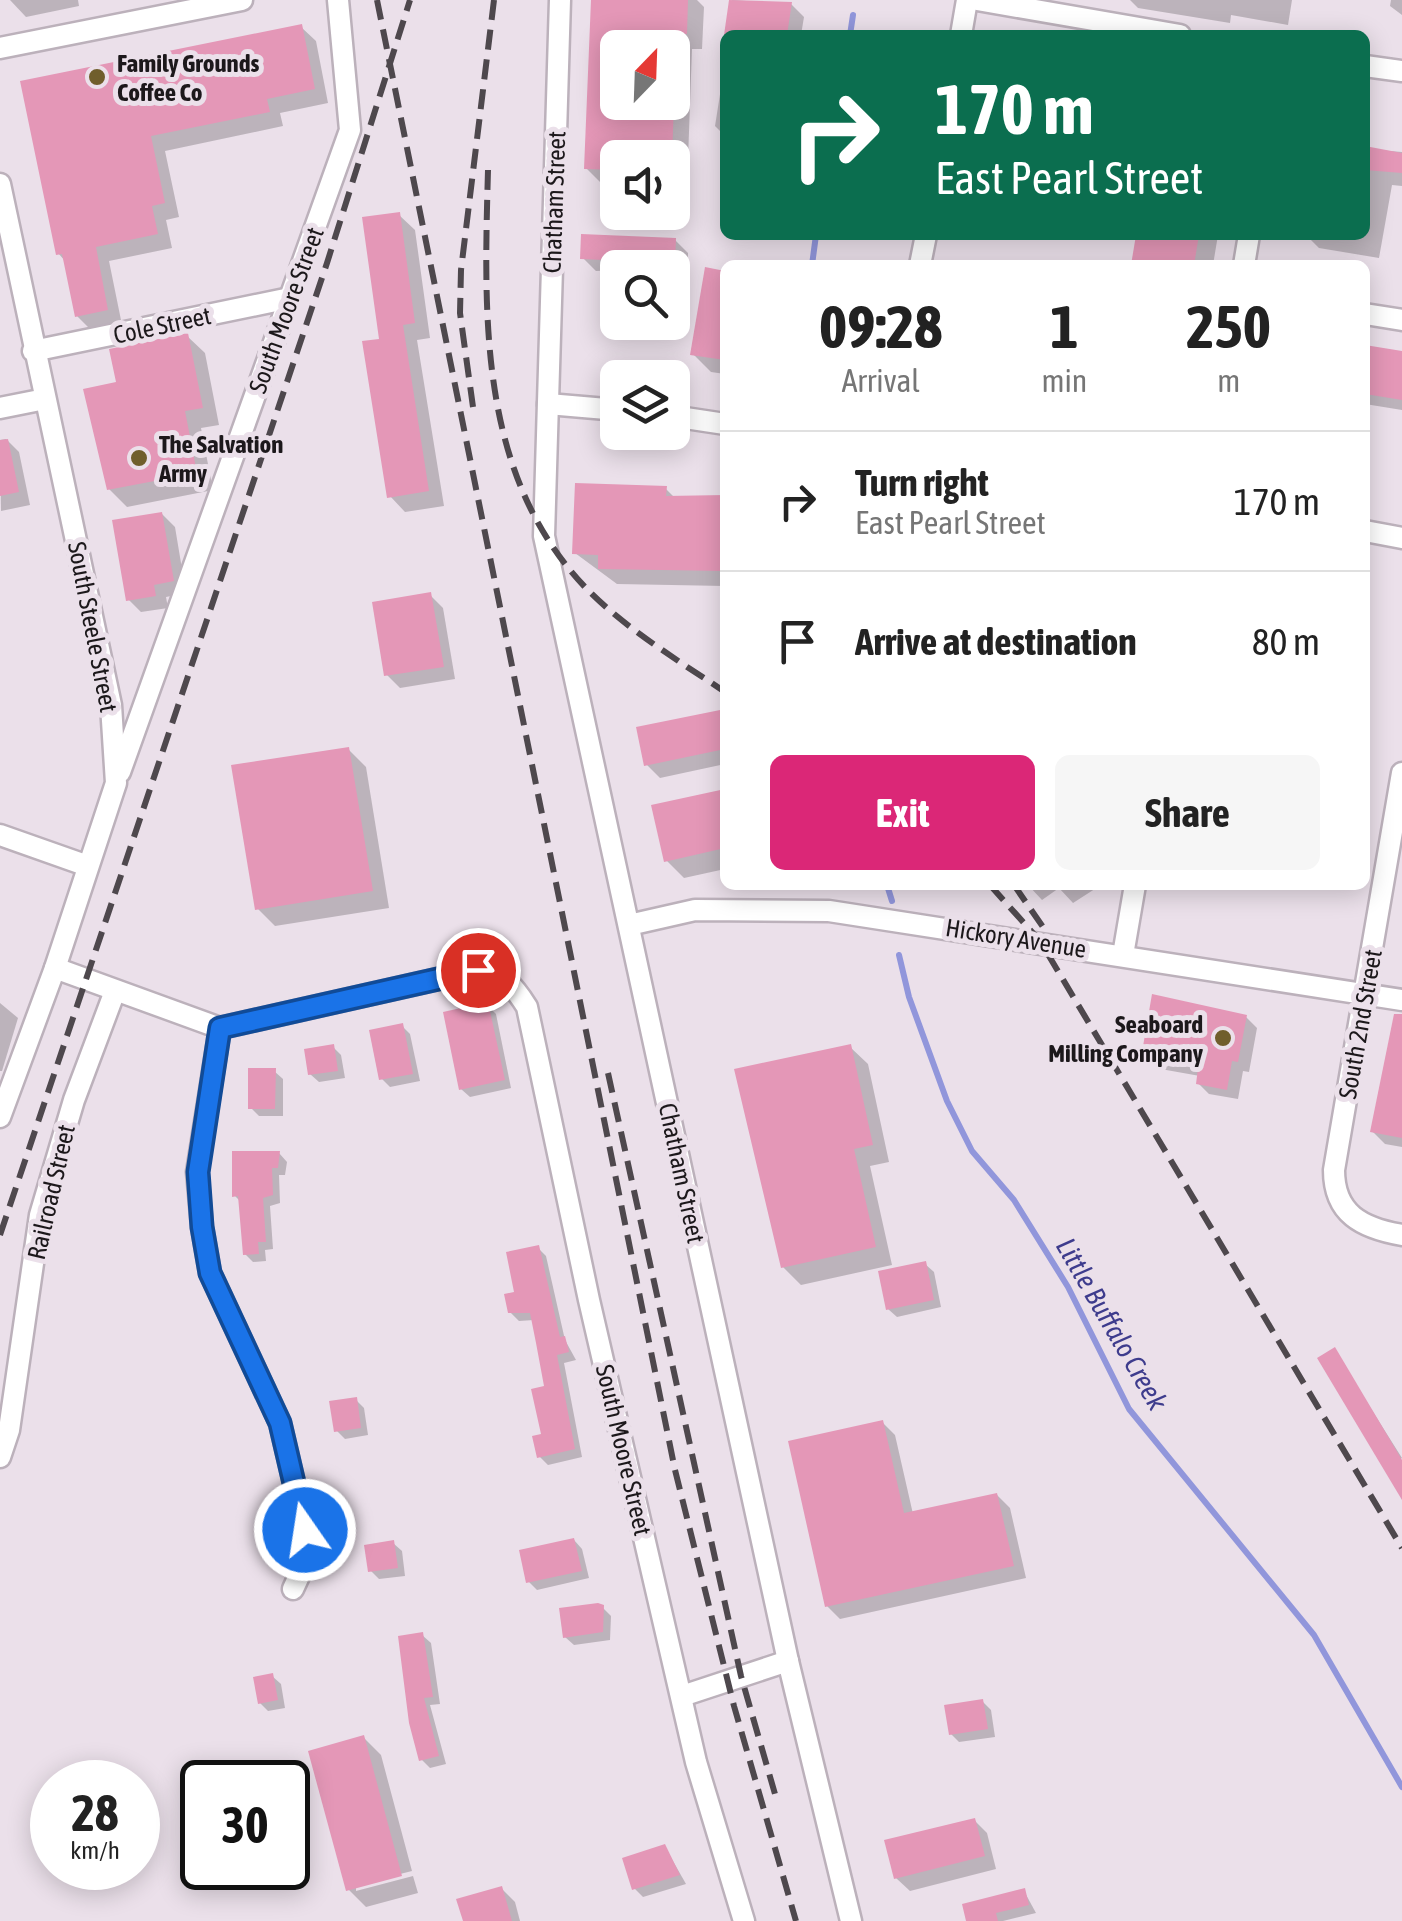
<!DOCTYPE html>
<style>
body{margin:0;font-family:"Asap Condensed",sans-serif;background:#f6f6f6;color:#222;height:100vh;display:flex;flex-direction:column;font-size:38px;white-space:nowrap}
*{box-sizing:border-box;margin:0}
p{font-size:32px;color:#767676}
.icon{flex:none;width:55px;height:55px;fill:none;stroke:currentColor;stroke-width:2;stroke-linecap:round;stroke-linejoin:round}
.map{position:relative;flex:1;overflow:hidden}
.side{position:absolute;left:720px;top:260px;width:650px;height:630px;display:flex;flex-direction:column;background:#fff;border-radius:15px;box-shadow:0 5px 25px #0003}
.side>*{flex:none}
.guide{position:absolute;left:720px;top:30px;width:650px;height:210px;border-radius:15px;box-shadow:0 5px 25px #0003;background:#0b6e4f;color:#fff;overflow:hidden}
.needle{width:65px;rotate:23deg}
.tools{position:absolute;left:600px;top:30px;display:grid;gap:20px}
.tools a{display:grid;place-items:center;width:90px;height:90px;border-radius:15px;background:#fff;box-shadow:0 5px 25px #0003;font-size:50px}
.speed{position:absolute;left:30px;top:1760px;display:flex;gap:20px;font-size:50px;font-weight:700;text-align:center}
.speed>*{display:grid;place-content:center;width:130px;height:130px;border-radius:50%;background:#fff;box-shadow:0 5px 25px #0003;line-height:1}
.speed small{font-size:25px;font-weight:400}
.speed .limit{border:5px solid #111;border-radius:15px;background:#fff;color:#111}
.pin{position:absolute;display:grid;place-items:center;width:85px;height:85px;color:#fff;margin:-42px;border:5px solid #fff;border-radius:50%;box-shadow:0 2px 10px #0007}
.me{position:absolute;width:110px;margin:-55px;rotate:347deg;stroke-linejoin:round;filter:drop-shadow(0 0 8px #0008)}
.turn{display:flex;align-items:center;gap:35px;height:210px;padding:0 50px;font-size:45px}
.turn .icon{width:130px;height:130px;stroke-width:2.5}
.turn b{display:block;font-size:70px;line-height:85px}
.eta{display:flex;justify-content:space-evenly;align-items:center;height:170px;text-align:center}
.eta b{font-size:60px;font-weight:700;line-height:70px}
.cta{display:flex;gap:20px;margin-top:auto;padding:20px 50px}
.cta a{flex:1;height:115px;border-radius:15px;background:#db2777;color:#fff;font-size:40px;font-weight:700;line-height:115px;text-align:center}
.cta a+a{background:#f6f6f6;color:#222}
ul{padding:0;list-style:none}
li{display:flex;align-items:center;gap:30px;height:140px;padding:0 50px;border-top:2px solid #e0e0e0}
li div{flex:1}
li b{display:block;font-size:38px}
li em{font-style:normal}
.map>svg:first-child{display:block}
.shadow{fill:#0003;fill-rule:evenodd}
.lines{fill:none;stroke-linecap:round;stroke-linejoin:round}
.stream{stroke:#9196db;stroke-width:6}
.building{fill:#e497b7}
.minor-casing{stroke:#bcb1bb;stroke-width:25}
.minor{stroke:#fff;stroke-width:20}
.rail{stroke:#4e484d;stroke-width:6;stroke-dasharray:20 10;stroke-linecap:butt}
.route-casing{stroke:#114b97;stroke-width:25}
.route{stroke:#1a73e8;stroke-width:18}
.poi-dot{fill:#705e2c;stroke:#ebe0ea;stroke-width:4}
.labels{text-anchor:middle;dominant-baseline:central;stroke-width:10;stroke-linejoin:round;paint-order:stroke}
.poi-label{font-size:25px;font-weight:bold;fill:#1c181b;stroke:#ebe0ea;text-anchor:start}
.street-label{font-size:25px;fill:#1c181b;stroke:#ebe0ea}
.water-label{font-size:28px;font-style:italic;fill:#3e3c8d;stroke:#ebe0ea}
</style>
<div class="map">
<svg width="1402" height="1921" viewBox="0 0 1402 1921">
<rect width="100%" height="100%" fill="#ebe0ea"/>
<g class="shadow">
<polygon points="10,0 78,0 79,6 26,17"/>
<path d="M594,0H697L704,7L702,49H692L687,187H672V158H618V185L602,184L586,168ZM618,48H672V102H618Z"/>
<polygon points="732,0 791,4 804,17 801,35 727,35"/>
<polygon points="1130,0 1292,0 1288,25 1231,15 1230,23 1138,8"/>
<polygon points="1391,0 1402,0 1402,15 1390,6"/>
<polygon points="301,27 316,41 328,103 280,113 283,126 165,151 179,217 166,220 172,248 109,261 122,325 92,331 77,316 66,262 58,253 22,83"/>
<polygon points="721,88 725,88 725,136 715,126"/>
<polygon points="1365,149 1402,152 1402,186 1392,185 1379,258 1319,248 1306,235 1365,235"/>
<polygon points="399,215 415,230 430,338 417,340 444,506 405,512 390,496 381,341"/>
<polygon points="1138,235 1218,235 1213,265 1133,265"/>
<polygon points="675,240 688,253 688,275 672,275 672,268 596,271 583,258"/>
<polygon points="725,273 725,374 711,372 693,354"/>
<polygon points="187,336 205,353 219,425 201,428 213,490 127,507 109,489 119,384"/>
<polygon points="1365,347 1402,353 1402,410 1365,404"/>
<polygon points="6,439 19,452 30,505 1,511 0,440"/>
<polygon points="666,489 675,498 725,498 725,586 617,584 575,553"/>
<polygon points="162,514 175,527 186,593 166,597 168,608 141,612 128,599"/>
<polygon points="430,595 443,608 455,679 400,688 387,675"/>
<polygon points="725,712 725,764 660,778 647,765"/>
<polygon points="348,749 366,767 389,908 275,926 257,908"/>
<polygon points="725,791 725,869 684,878 667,861"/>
<polygon points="1028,885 1101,885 1073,903 1059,888 1042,900"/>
<polygon points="0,1003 18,1018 2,1071 0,1071"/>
<polygon points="487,1005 496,1014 511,1088 470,1097 461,1089"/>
<polygon points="1246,1017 1257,1028 1249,1072 1243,1071 1238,1099 1209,1094 1198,1083 1200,1076 1155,1068 1144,1057"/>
<polygon points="402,1026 410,1034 420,1081 390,1087 382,1079"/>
<polygon points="1402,1040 1402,1147 1385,1144 1372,1131"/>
<polygon points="333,1047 341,1055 345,1078 319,1082 310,1074"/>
<polygon points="850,1047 868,1064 889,1162 870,1166 892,1265 801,1285 783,1267"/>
<polygon points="274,1071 283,1079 283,1116 259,1116 251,1108"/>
<polygon points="279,1153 287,1162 285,1175 279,1175 280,1203 270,1206 273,1249 265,1250 266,1261 253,1262 245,1254 241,1202 235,1196"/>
<polygon points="538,1248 546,1256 565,1340 576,1360 564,1363 582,1457 548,1465 539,1456 547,1388 534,1320 519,1321 510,1312"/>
<polygon points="925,1264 934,1272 941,1307 897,1317 888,1309"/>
<polygon points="1334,1350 1402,1458 1397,1461 1402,1467 1402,1493"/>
<polygon points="356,1400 364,1408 368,1435 345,1439 337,1431"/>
<polygon points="882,1422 895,1435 913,1514 997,1495 1010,1508 1026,1578 840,1619 827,1606"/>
<polygon points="574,1540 582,1549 589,1578 537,1590 529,1582"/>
<polygon points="393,1543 402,1551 405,1576 379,1579 371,1571"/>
<polygon points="603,1608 611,1616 610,1640 574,1645 565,1637"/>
<polygon points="422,1635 431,1643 440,1704 430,1705 446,1764 430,1768 422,1760"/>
<polygon points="272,1676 281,1684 285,1708 268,1711 260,1703"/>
<polygon points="982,1701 991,1710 995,1737 959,1742 951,1734"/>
<polygon points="364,1738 381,1755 412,1871 356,1885 356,1891 413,1876 418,1893 366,1907 348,1889"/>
<polygon points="974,1820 987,1833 996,1869 910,1891 896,1878"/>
<polygon points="665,1847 686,1884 643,1897 634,1888"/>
<polygon points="502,1889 515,1902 520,1921 465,1921"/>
<polygon points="1024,1891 1036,1913 1003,1921 969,1921"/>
</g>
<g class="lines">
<g class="stream">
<polyline points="850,35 853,15"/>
<polyline points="812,265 816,235"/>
<polyline points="887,885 892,901"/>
<polyline points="899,955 909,997 947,1101 972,1151 1014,1200 1068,1287 1129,1409 1314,1635 1402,1787"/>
</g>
</g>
<g class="building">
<polygon points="591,0 688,0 687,34 618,31 618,102 674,102 672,158 618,158 618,170 584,169"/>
<polygon points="729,0 792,2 787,35 724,35"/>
<polygon points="302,24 315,89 267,99 270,112 151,136 165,203 152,206 158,234 96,247 108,310 75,317 62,254 56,255 20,81"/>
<polygon points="1365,146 1402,153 1402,173 1365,170"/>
<polygon points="400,212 415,323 403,325 429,491 387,498 362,341 379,339 362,217"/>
<polygon points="581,234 676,238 675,263 580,259"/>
<polygon points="1136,235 1199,235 1194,265 1131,265"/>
<polygon points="705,267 725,271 725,360 690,355"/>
<polygon points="188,333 203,408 185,411 197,473 107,490 83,389 116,382 109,349"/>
<polygon points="1365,345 1402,351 1402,400 1365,394"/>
<polygon points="8,439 19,492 0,496 0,440"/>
<polygon points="575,483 667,486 666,496 725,495 724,571 598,569 598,555 572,554"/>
<polygon points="162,512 174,581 154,585 156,596 126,601 112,520"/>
<polygon points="431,592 444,667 384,676 372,602"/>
<polygon points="725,709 725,749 644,766 636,727"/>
<polygon points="349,747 373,891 255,910 231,765"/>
<polygon points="725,789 725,848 664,862 651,805"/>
<polygon points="1152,994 1247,1015 1238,1062 1232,1061 1227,1090 1196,1084 1198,1068 1141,1058"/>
<polygon points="488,1002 505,1080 459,1090 443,1012"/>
<polygon points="1394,1014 1402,1014 1402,1138 1370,1132"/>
<polygon points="403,1023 413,1074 379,1080 369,1030"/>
<polygon points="334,1044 338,1071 308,1075 304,1049"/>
<polygon points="851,1044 873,1145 854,1149 876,1247 781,1268 734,1069"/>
<polygon points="248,1068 276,1068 275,1109 248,1109"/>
<polygon points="232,1151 280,1151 278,1168 272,1168 273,1195 263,1198 266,1242 258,1242 259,1254 243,1255 238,1196 232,1197"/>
<polygon points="539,1245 560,1337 565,1336 569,1352 557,1355 575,1449 537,1458 532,1436 541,1434 531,1389 544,1386 536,1343 530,1313 508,1313 504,1294 514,1292 506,1252"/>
<polygon points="926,1261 934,1300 886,1310 878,1271"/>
<polygon points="1335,1347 1402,1460 1402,1500 1317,1358"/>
<polygon points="357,1397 361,1428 334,1432 329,1401"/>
<polygon points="883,1420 904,1513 997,1493 1014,1566 825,1607 788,1441"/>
<polygon points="574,1538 582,1571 526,1583 519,1550"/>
<polygon points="394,1540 398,1568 368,1572 364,1545"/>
<polygon points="598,1603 604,1605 603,1632 563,1638 559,1608"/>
<polygon points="423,1632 433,1697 424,1698 439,1756 419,1761 409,1723 398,1636"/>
<polygon points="273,1673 278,1700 258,1704 253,1677"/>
<polygon points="983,1699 988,1729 949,1735 944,1705"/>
<polygon points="364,1735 402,1876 346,1891 308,1751"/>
<polygon points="975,1818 985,1856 894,1879 884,1840"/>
<polygon points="665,1844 680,1875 632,1890 622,1858"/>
<polygon points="502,1886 512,1921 463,1921 456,1899"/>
<polygon points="1025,1888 1029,1905 996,1913 998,1921 966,1921 962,1904"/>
</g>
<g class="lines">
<defs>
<g id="minor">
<polyline points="560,0 544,536 788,1661 851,1921"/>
<polyline points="977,0 1180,35"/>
<polyline points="961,35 967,0"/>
<polyline points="0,48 242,0"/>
<polyline points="1365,66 1402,71"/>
<polyline points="0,184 111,705 116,783 55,968 0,1117"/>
<polyline points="920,265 926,235"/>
<polyline points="1244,265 1249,235"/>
<polyline points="1365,314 1402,320"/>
<polyline points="33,351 290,298"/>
<polyline points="548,404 618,410"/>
<polyline points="0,408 45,399"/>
<polyline points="672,416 725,424"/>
<polyline points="1365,531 1402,538"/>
<polyline points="120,772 350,130 338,0"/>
<path d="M1402,773L1334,1170C1334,1214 1362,1228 1402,1235"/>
<polyline points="0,835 88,866"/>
<polyline points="629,925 695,910 829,911 1402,1000"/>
<polyline points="1123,955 1135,885"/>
<path d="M55,968L220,1028L478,970C504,974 513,985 527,1007L589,1300L696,1762L744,1921"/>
<polyline points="220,1028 197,1172 202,1227 210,1273 280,1423 305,1530 305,1563 293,1589"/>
<polyline points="0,1457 9,1430 40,1215 74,1100 115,991"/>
<polyline points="682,1696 788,1661"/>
</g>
</defs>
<use href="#minor" class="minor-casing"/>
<use href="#minor" class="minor"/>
<g class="rail">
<polyline points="377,0 675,1470 734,1706 796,1921"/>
<path d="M488,170C484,316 478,474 585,587C623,627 679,661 725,692"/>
<polyline points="473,407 460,313 461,270 494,0"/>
<polyline points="990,885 1040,941 1402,1548"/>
<polyline points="1014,885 1043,927"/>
<polyline points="608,1073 741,1676 775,1794"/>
<polyline points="0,1235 327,263 410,0"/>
</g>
</g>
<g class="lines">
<defs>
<polyline id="route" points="305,1530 280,1423 210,1273 202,1227 198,1172 220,1028 478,970"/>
</defs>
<use href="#route" class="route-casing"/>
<use href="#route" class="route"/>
</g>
<g class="poi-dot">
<circle cx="97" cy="77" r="10"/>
<circle cx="139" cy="458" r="10"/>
<circle cx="1223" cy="1038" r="10"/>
</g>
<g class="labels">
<g class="poi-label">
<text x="117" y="63">Family Grounds<tspan x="117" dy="29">Coffee Co</tspan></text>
<text x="159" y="444">The Salvation<tspan x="159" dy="29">Army</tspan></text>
<text x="1203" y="1024" text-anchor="end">Seaboard<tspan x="1203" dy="29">Milling Company</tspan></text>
</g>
<g class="street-label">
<text transform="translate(554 202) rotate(-88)">Chatham Street</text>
<text transform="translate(286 310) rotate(-70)">South Moore Street</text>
<text transform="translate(162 325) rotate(-12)">Cole Street</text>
<text transform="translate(93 627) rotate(79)">South Steele Street</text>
<text transform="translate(1016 938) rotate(9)">Hickory Avenue</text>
<text transform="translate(1360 1024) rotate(-80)">South 2nd Street</text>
<text transform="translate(682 1173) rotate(78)">Chatham Street</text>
<text transform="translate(51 1192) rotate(-77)">Railroad Street</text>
<text transform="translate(624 1450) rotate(77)">South Moore Street</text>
</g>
<g class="water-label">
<text transform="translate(1112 1324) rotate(60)">Little Buffalo Creek</text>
</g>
</g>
</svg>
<div class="tools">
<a><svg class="needle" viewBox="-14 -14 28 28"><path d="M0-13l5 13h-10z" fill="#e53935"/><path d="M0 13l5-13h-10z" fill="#767676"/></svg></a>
<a><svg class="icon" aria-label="sound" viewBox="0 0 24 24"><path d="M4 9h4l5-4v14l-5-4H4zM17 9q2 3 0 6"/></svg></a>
<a><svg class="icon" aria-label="search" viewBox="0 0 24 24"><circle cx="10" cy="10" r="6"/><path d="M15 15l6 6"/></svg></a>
<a><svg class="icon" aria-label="layers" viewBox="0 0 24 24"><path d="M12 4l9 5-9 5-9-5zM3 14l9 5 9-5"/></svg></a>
</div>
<div class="speed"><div>28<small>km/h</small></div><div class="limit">30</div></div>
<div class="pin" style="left:478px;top:970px;background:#d93025"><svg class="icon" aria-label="arrive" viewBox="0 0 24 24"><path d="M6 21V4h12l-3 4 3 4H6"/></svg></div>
<svg class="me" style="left:305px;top:1530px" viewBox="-20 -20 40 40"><circle r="17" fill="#1a73e8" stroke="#fff" stroke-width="3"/><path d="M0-11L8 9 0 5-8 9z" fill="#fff"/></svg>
<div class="guide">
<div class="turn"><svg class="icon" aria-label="right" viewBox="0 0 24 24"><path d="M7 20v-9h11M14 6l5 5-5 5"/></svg><div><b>170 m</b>East Pearl Street</div></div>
</div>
<section class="side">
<div class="eta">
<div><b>09:28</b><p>Arrival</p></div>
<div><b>1</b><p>min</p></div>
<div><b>250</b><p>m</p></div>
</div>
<ul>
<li><svg class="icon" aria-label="right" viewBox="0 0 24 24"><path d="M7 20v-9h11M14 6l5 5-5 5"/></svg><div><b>Turn right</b><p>East Pearl Street</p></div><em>170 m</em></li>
<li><svg class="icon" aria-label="arrive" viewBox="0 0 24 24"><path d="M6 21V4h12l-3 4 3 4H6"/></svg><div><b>Arrive at destination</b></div><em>80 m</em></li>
</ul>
<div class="cta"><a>Exit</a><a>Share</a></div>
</section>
</div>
